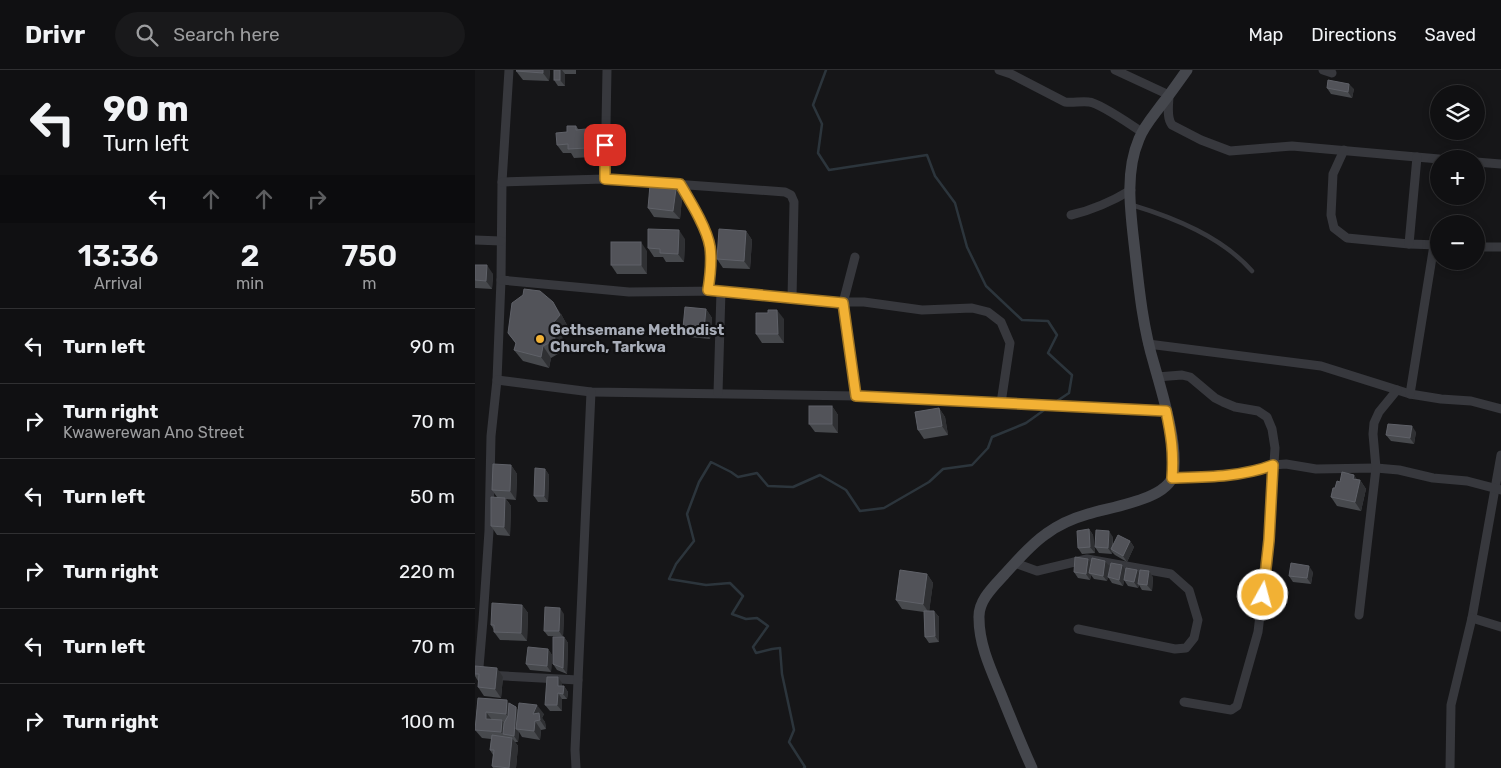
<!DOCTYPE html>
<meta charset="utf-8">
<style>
body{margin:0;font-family:Rubik,sans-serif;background:#19191b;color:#f1f3f6;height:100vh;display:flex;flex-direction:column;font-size:19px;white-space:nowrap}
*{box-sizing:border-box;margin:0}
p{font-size:16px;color:#9c9d9f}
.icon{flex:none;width:28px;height:28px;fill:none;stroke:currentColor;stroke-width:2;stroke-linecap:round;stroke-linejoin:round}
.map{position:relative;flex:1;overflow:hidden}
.drawer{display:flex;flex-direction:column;background:#101012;width:475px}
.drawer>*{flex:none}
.hud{background:#101012;color:#f1f3f6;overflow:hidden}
.tools{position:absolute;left:955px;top:15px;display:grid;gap:10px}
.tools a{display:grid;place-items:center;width:55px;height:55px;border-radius:50%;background:#101012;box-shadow:0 2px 8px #0003,0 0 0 1px #303032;font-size:25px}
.pin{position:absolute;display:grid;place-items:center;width:42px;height:42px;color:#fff;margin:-21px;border-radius:10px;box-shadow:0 2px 8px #0006}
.me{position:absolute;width:55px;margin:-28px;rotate:7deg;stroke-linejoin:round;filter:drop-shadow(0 0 4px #0008)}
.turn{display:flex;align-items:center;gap:18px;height:105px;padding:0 20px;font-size:22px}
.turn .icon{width:65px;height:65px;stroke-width:2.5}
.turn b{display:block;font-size:35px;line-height:42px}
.lanes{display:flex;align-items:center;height:48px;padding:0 20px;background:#0003;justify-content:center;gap:25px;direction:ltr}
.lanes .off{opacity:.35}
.eta{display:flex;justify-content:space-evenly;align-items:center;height:85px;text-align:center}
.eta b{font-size:30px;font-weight:600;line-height:35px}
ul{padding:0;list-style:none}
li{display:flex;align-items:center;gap:15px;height:75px;padding:0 20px;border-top:1px solid #303032}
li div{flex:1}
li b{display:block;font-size:19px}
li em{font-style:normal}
header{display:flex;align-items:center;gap:30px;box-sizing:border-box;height:70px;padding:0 25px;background:#101012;border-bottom:1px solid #303032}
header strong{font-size:24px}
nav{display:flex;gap:28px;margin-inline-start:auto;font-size:18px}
.search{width:350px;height:45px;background:#19191b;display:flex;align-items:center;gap:12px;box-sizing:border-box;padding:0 18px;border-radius:28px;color:#9c9d9f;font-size:19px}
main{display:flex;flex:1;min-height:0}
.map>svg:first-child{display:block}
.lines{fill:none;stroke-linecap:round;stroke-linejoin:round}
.stream{stroke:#2c353c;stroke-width:2.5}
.lane{stroke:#37383d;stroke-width:4.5}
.street{stroke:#37383d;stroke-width:9}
.secondary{stroke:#45474d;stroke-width:11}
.wall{fill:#47494d}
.shaded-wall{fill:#2f3033}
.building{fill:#525359;stroke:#5f6168}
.route-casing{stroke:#9d7322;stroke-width:12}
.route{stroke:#f2b134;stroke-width:9}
.poi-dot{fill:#f2b134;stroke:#111113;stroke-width:2}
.labels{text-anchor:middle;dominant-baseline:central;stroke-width:4.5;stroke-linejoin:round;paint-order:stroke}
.poi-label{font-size:15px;font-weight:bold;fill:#a8adb8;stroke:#111113;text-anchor:start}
</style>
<header>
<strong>Drivr</strong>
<div class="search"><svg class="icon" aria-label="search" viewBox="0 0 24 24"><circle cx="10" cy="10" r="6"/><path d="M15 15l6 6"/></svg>Search here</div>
<nav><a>Map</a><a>Directions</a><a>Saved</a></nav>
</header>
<main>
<section class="drawer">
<div class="hud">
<div class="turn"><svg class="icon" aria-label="left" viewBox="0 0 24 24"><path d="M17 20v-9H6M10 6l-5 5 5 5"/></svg><div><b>90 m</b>Turn left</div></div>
<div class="lanes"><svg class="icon" aria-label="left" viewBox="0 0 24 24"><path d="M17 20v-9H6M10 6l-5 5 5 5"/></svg><svg class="icon off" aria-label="ahead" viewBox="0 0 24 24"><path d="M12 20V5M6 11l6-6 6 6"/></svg><svg class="icon off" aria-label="ahead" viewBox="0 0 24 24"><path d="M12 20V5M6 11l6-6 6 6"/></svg><svg class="icon off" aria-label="right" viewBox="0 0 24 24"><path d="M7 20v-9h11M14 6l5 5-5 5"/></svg></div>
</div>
<div class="eta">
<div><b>13:36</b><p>Arrival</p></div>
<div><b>2</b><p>min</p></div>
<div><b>750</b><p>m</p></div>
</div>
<ul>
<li><svg class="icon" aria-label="left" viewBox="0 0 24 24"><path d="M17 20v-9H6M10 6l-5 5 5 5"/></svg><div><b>Turn left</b></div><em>90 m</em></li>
<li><svg class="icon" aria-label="right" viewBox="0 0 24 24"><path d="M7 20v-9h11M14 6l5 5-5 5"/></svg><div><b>Turn right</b><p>Kwawerewan Ano Street</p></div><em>70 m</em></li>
<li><svg class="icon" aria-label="left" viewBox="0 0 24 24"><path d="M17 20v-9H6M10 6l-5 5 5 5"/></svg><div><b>Turn left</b></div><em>50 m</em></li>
<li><svg class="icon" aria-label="right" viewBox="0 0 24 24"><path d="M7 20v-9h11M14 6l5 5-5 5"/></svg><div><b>Turn right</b></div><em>220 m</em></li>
<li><svg class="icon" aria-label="left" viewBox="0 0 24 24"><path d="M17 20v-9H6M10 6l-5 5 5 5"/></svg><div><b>Turn left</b></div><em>70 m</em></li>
<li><svg class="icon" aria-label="right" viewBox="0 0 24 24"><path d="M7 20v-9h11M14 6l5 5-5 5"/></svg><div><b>Turn right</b></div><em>100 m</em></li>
</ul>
</section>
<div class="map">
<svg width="1026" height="698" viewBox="0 0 1026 698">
<rect width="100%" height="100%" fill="#161618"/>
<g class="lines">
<g class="stream">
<polyline points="351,0 338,35 347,54 343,83 354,100 452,85 460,106 480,133 492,177 511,216 547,250 573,251 582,265 573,283 597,305 594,323 579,333"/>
<polyline points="329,698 330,697 314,672 319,660 307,604 305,578 297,579 281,583 278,577 293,556 282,548 271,549 257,544 268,526 255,513 231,515 194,509 201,494 219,471 212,444 224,412 236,392 256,402 263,407 282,403 293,416 318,417 345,405 371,420 385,441 409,438 454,412 468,399 497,395 513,378 517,367 551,353 572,338"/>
</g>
<path class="lane" d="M657,135C700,148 747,167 777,201"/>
<g class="street">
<polyline points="34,0 27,112 26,210 22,310 16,366 14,461 8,550 4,597 7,602 12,605 103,610"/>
<path d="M524,0L536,4L590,32C598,33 606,31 614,32C625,33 656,55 667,62"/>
<path d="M640,0L694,25C694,35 691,47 697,55L726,70L755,81L817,76L964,89"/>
<polyline points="848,0 857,3"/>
<polyline points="869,80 858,104 856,145 859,158 872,168 934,174 964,175"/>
<polyline points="1001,92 1026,94"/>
<polyline points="130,109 132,0"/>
<polyline points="27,112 130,109 310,122 316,125 319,132 317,229"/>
<path d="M205,114C214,130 232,159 235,177C237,191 235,207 233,220"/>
<path d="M596,145C618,140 636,132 656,120"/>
<polyline points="0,170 26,171"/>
<polyline points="934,174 942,87"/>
<polyline points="1001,177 1026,177"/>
<polyline points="380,187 368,233 381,326"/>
<polyline points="26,210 154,222 246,221 344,232 389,232 447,240 497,238 513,242 526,252 535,273 526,333"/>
<polyline points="673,274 846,296 935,324 966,329 996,331 1026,339"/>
<polyline points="682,307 707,305 715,307 740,328 748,332 760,337 783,341 792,347 797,359 800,378 794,469 783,562 762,636 756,640 709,632"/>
<polyline points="22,310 116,322 381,326 691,341"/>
<polyline points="243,323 246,221"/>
<polyline points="935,324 959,175"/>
<polyline points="1026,385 997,548 1026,557"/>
<polyline points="697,408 722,407 762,404 784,400 798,395 811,394 841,399 901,398 924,400 958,408 992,411 1026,420"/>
<polyline points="540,493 562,501 612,489 696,504 714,520 723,550 719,568 711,578 700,579 603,559"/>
<polyline points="884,545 901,398 898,364 899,353 904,342 922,320"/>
<polyline points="101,698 100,680 103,610 116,322"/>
<polyline points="975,698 976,635 997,548"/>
</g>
<path class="secondary" d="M557,698C546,674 536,649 526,624C516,600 504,575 504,548C503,531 518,517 529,505C542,491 555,475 571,464C583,455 599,448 613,444C634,437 692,430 698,405C704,376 687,323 679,294C668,258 664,219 660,182C656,145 649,104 664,69C669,56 679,45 687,34C696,23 704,11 712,0"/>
</g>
<g class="wall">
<polygon points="75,0 74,11 48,10 41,1"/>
<polygon points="79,0 101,0 101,4 90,4 90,16 83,16 79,10"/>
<polygon points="852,18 879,19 877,28 856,24"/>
<polygon points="101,56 104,60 117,68 118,87 99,88 96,83 88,83 82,75"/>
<polygon points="194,114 197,119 207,128 205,149 179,147 173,138 183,116"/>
<polygon points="271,161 277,170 275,199 248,198 242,189"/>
<polygon points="210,169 209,192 191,192 188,187 179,187 173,178"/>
<polygon points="172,181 172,204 142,204 136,195"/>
<polygon points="0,195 18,204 17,219 0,218"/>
<polygon points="231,239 237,248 235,269 214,267 208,258"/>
<polygon points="86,244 93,257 87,264 88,281 76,288 74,298 48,291 39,280 41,274 33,263"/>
<polygon points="309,249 309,273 287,273 281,264"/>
<polygon points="357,336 363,345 363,363 340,362 334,354"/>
<polygon points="464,338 470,347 473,365 449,369 443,360"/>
<polygon points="941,362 939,374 916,371 911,365"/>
<polygon points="36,395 42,404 41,430 31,429 36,436 35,466 22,465 16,456 22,427 17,420"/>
<polygon points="70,399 74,405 73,432 63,432 59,426"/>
<polygon points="883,410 885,410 891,419 886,441 862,436 856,427 860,418 865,412"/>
<polygon points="614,459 618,465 620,483 607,484 603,478"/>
<polygon points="638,467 638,475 655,471 659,477 652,492 640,485 637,482 637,484 624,483 620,477"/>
<polygon points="613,489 616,493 630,491 635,496 632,511 619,509 616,505 615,510 603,508 599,502"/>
<polygon points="651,500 662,500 664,504 678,507 677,521 667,520 664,515 663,518 653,516 649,510 648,516 637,513 633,507"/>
<polygon points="838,502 836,514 818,512 814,506"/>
<polygon points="452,504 458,513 454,541 459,541 464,547 464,572 454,573 450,567 449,542 427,539 421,530"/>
<polygon points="47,535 53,543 52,571 25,570 19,562 19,560 16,555"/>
<polygon points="89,544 88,567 73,566 69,561"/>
<polygon points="89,567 93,573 92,604 82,600 78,594"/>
<polygon points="73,579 77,585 76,602 55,600 51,594"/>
<polygon points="0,596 28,607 26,628 9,626 3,617 3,611 0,606"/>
<polygon points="87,613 87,616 89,616 93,622 92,629 87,629 87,641 75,641 70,635"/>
<polygon points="3,628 34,633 41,637 43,641 69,644 67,648 70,652 71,659 66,660 65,670 47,667 44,662 43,672 40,672 43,676 41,698 18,698 17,696 18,685 15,680 16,669 7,668 0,660"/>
</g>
<g class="shaded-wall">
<polygon points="68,0 75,0 74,11 68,3"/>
<polygon points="85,0 87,0 90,4 90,16 85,10"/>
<polygon points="874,14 879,19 877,28 873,22"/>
<polygon points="111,59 117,68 118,87 112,78"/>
<polygon points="194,114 200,123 201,119 207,128 205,149 198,141 194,118"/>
<polygon points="204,160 210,169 209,192 203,184"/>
<polygon points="271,161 277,170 275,199 269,191"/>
<polygon points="166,172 172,181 172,204 166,195"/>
<polygon points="12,195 18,204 17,219 11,211"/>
<polygon points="78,232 86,244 93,257 87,264 88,281 80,270"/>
<polygon points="231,239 237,248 235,269 229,260"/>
<polygon points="302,240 309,249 309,273 303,264"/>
<polygon points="68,276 76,288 74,298 66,287"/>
<polygon points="357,336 363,345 363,363 357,354"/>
<polygon points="464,338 470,347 473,365 467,356"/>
<polygon points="937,356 941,362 939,374 935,368"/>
<polygon points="36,395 42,404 41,430 35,421"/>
<polygon points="70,399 74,405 73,432 69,426"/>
<polygon points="879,405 884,412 885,410 891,419 886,441 880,432 878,409"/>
<polygon points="30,428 36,436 35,466 29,457"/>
<polygon points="614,459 618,465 620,483 615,477"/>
<polygon points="634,461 638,467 637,480 636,479 637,482 637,484 633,478"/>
<polygon points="655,471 659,477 652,492 648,486"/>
<polygon points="613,489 617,494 614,503 616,505 615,510 611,504"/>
<polygon points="630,491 635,496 632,511 628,506"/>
<polygon points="647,495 651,501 648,516 644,510"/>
<polygon points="834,496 838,502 836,514 832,508"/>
<polygon points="662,500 666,506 663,518 659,512"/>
<polygon points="674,501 678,507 677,521 672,515"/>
<polygon points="452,504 458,513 454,543 448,534"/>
<polygon points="47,535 53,543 52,571 46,563"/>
<polygon points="85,538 89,544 88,567 84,561"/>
<polygon points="459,541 464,547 464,572 460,566"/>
<polygon points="89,567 93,573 92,604 88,598"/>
<polygon points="73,579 77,585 76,602 72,596"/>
<polygon points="22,598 28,607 26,628 20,619"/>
<polygon points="83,607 87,613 87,622 83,616"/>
<polygon points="89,616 93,622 92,629 88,624"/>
<polygon points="83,623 87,629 87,641 82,635"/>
<polygon points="32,630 38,639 37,652 31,644"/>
<polygon points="62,635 69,644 67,648 70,652 71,659 65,650 58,644"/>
<polygon points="41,637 45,643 41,659 44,662 43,672 39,666"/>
<polygon points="11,642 18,651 11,649"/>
<polygon points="27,650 33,659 28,664 26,662"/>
<polygon points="60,651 66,660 65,670 59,661"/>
<polygon points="37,668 43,676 41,698 34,698"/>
</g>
<g class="building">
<polygon points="42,0 68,0 68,3 41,1"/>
<rect x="79" y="0" width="6" height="10"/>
<polygon points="853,10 874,14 873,22 852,18"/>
<polygon points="92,56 101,56 101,60 111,59 112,78 93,79 93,74 82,75 81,63 92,62"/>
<polygon points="183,113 194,114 194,118 201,119 198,141 173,138 175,115 183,116"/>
<polygon points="173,159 204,160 203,184 185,183 185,179 173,178"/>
<polygon points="244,159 271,161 269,191 242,189"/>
<rect x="136" y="172" width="30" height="23"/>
<polygon points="0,195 12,195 11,211 0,210"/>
<polygon points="49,219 65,221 78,232 85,245 79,252 80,270 68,276 66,287 39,280 41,273 33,263 37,233 48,225"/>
<polygon points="210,237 231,239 229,260 208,258"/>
<polygon points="293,240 302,240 303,264 281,264 281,243 293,243"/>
<rect x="334" y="336" width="23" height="18"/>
<polygon points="464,338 467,356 443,360 440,342"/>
<polygon points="913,354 937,356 935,368 911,365"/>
<polygon points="18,394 36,395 35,421 17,420"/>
<polygon points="60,398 70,399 69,426 59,426"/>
<polygon points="867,402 879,405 878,409 885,410 880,432 856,427 858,418 860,418 862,411 865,412"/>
<polygon points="16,427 30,428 29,457 16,456"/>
<polygon points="614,459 615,477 603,478 602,461"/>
<polygon points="621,460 634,461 633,478 620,477"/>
<polygon points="643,465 655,471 648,486 636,479"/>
<polygon points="600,487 613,489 611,504 599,502"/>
<polygon points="617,488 630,491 628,506 614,503"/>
<polygon points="636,493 647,495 644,510 633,507"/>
<polygon points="816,493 834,496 832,508 814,506"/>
<polygon points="651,498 662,500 659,512 649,510"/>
<polygon points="425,500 452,504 448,534 421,530"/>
<polygon points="665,500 674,501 672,515 663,514"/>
<polygon points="17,533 47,535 46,563 19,562 19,555 16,555"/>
<polygon points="70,537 85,538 84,561 69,561"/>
<polygon points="449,541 459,541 460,566 450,567"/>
<polygon points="78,567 89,567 88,598 78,594"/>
<polygon points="53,577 73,579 72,596 51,594"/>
<polygon points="0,596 22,598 20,619 3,617 4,604 0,604"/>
<polygon points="72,607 83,607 83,616 89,616 88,624 83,623 82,635 70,635"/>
<polygon points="3,628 32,630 31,644 11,642 11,649 27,650 26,662 0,660"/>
<polygon points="34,633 41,637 39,666 28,664 29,653 33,646"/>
<polygon points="44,633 62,635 58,644 64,643 65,650 60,651 59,661 41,659"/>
<polygon points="17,665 37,668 34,698 17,696 19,680 15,680"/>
</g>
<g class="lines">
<defs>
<path id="route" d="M130,75V109L205,114C215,131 232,158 235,177C237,191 235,207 233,220L368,233L381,326L691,341C696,364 699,383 697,408C730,407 767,407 798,395L794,470L788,525"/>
</defs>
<use href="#route" class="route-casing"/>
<use href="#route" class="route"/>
</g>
<circle class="poi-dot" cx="65" cy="269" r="5"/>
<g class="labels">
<g class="poi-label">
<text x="75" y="260">Gethsemane Methodist<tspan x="75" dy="17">Church, Tarkwa</tspan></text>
</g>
</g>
</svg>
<div class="tools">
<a><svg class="icon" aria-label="layers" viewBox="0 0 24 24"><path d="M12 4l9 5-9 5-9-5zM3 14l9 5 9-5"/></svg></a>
<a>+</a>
<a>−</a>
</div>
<div class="pin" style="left:130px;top:75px;background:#d93025"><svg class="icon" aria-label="arrive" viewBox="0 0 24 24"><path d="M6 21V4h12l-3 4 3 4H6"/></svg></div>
<svg class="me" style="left:788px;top:525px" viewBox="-20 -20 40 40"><circle r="17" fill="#f2b134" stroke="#fff" stroke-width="3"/><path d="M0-11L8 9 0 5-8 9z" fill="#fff"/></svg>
</div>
</main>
